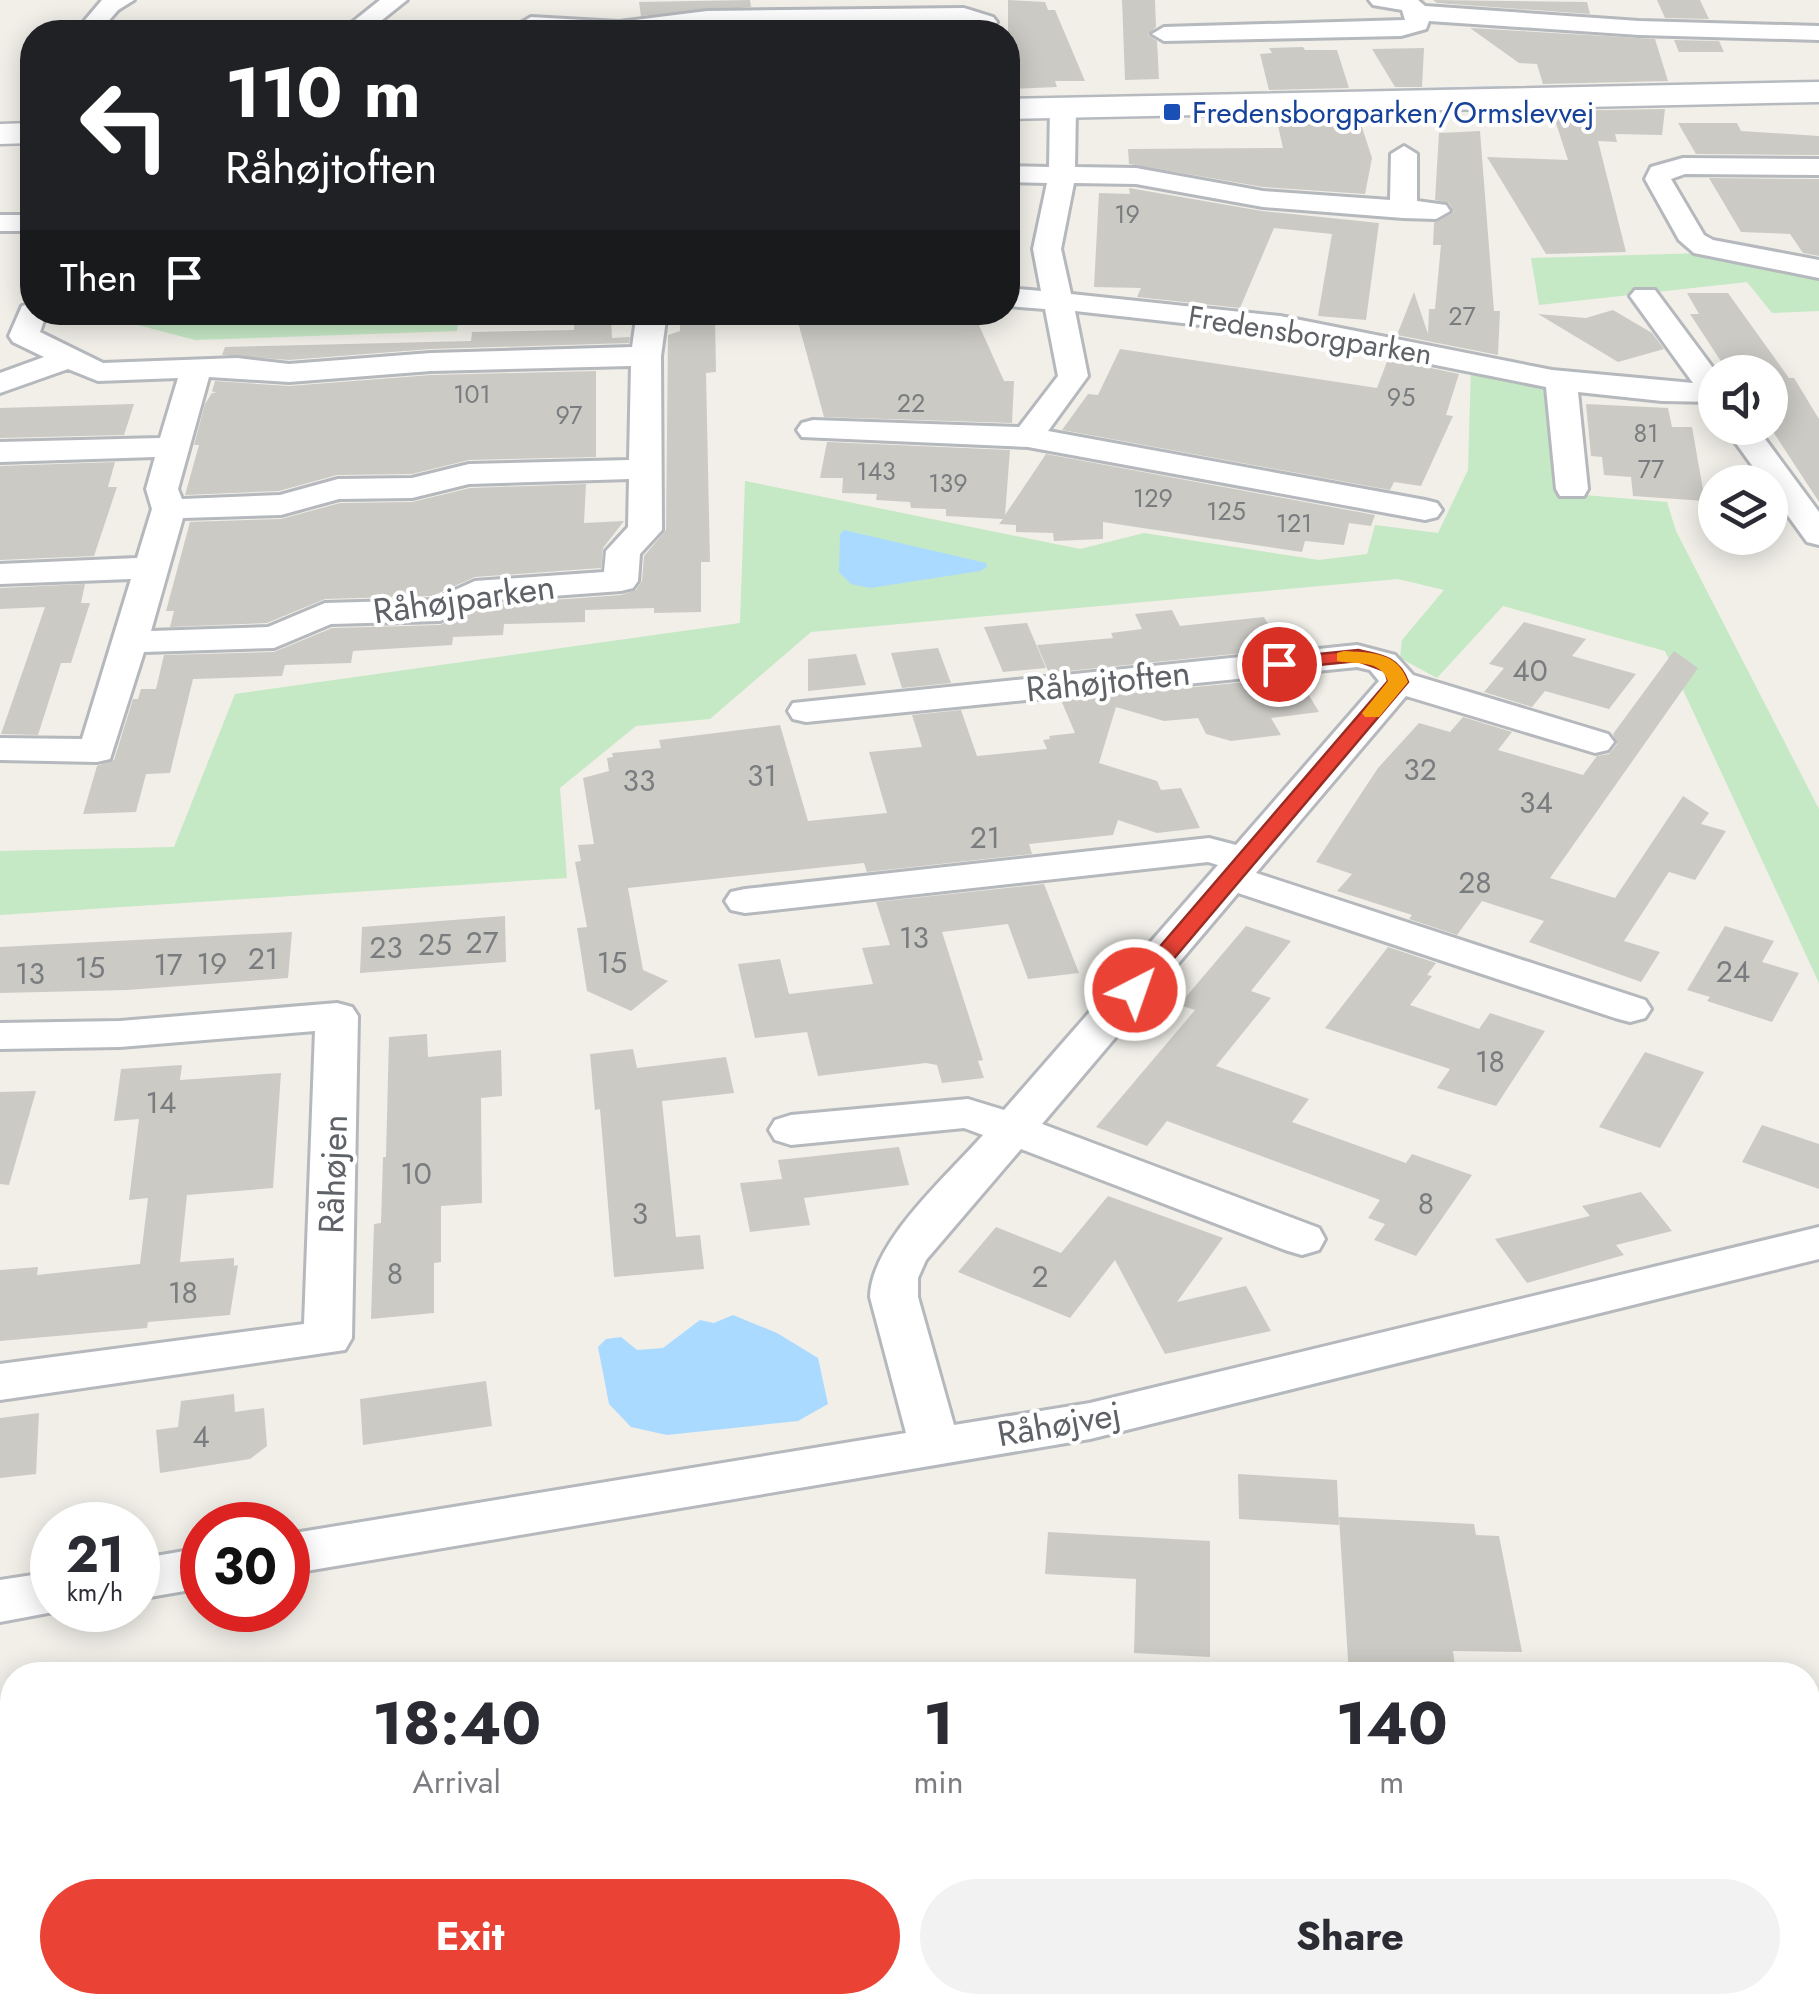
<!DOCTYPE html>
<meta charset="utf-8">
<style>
body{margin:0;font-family:Jost,sans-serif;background:#f2f2f3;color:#2b2b33;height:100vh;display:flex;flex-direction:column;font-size:38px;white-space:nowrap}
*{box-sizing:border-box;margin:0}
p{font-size:32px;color:#7c7c81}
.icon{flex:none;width:55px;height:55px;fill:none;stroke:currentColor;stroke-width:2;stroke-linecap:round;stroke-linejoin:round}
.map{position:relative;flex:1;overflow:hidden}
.panel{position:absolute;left:0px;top:1662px;width:1820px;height:352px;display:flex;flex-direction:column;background:#fff;border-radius:40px 40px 0 0;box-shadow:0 5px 25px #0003}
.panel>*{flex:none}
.guide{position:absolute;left:20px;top:20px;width:1000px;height:305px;border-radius:40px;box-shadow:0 5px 25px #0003;background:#202124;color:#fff;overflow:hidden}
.tools{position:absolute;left:1698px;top:355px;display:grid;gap:20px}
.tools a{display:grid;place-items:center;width:90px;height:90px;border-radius:50%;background:#fff;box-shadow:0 5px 25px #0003;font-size:50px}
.speed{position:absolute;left:30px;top:1502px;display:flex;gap:20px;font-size:50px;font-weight:700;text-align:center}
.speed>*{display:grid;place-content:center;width:130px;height:130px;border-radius:50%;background:#fff;box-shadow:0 5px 25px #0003;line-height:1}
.speed small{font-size:25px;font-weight:400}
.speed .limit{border:15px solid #d22;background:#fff;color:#111}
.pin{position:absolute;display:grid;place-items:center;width:85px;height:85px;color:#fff;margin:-42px;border:5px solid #fff;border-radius:50%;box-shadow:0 2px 10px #0007}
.me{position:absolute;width:110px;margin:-55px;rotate:41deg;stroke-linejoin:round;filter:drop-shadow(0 0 8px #0008)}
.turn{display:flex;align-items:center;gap:35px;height:210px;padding:0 40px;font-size:45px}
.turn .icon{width:130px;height:130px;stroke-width:2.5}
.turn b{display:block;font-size:70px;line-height:85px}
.then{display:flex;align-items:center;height:95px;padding:0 40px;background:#0003;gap:20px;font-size:38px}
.eta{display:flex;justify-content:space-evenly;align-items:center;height:170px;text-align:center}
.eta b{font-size:60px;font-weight:700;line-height:70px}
.button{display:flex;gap:20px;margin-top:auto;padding:20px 40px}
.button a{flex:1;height:115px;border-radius:60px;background:#ea4335;color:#fff;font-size:40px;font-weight:700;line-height:115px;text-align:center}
.button a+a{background:#f2f2f3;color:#2b2b33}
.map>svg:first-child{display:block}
.green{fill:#c5e8c5}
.water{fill:#aadaff}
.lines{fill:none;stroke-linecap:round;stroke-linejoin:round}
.stream{fill:#aadaff;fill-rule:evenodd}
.building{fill:#cccac5}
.street-casing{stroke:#b5b8bc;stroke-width:6}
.secondary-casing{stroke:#b6babf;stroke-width:5}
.street{fill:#fff;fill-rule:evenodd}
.secondary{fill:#fff;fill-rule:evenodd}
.route{fill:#ea4335;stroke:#982c22;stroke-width:2.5}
.slow{fill:#f59e0b}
.transit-dot{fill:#1a4fb4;stroke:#fff;stroke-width:4}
.labels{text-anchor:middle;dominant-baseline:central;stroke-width:8;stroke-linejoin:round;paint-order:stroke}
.far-number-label{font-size:25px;fill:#7a7d7f}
.far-transit-label{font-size:30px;fill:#164399;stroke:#fff;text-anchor:start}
.far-street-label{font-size:30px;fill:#5f6368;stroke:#fff}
.number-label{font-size:30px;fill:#7a7d7f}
.street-label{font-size:35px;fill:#5f6368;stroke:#fff}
</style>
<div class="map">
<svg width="1819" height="2013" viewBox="0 0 1819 2013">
<rect width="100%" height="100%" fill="#f1efe8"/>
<g class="green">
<polygon points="1705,253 1819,275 1819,311 1772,313 1747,282 1539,305 1531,258"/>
<polygon points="92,313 459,313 457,331 195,340"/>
<polygon points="1471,368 1547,386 1561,493 1667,502 1676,531 1819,809 1819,983 1665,651 1503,606 1437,678 1400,658 1402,640 1444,590 1398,579 811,632 710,719 636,726 560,788 567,878 0,915 0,851 174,847 235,694 740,623 745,481 1080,549 1144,533 1319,560 1367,554 1375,525 1438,533 1468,470"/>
</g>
<g class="water">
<polygon points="844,530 986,563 987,567 980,571 870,588 851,584 839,572 840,534"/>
<polygon points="733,1315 777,1333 818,1358 828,1404 798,1421 667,1435 631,1427 609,1404 598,1347 606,1339 621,1337 637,1350 663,1348 700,1320 714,1323"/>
</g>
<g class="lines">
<g class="stream">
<polygon points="1638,84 1641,84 1641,88 1535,90 1531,88 1535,86"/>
<polygon points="1505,86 1509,88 1508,90 1427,92 1423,90 1427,88"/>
</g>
</g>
<g class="building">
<polygon points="750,0 751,7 641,16 639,2"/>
<polygon points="1008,0 1045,2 1048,10 1055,10 1085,81 1055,81 1057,87 1008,89"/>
<polygon points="1122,0 1155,0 1156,27 1148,35 1157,41 1159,79 1125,80"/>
<polygon points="1433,0 1587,2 1590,14 1437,3"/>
<polygon points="1657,0 1700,0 1709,19 1665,18"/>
<polygon points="1470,28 1655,39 1668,81 1543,84 1537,64 1519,63"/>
<polygon points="1674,40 1719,41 1724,52 1679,52"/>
<polygon points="1303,47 1305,50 1337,50 1349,88 1269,90 1260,54 1272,53 1269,48"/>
<polygon points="1424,48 1422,87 1395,87 1372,49"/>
<polygon points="1665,109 1662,135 1615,134 1617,142 1598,141 1626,252 1546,254 1487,157 1568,160 1552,111"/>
<polygon points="1358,115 1372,158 1365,194 1263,187 1129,164 1128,149 1283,148 1276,117"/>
<polygon points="1678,123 1737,123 1741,131 1819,136 1819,155 1696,154"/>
<polygon points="1480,131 1494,311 1500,311 1498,355 1397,335 1414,292 1428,334 1429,309 1435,309 1441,245 1433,245 1434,223 1454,212 1449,203 1435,200 1439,133"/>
<polygon points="1709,178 1819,179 1819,256 1803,253 1790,234 1741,232"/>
<polygon points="1129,188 1262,211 1379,223 1366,320 1318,316 1332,234 1274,228 1240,308 1137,297 1141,288 1094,287 1099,193 1130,194"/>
<polygon points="1687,293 1728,293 1789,378 1794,378 1819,419 1819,502 1770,427 1770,372 1728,372 1690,314 1699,314"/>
<polygon points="1613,310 1652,333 1664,349 1618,362 1538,314 1586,318"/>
<polygon points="922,312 973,312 1004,381 1014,381 1012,423 824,417 798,322"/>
<polygon points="611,317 612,338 630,337 629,343 431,349 289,360 222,355 225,347 471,341 472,332 574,330 574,318"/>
<polygon points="715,318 716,372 706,373 710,562 701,562 701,612 654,613 654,608 585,610 585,622 504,624 503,635 453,637 452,645 353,651 351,663 285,665 282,676 193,679 170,773 146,774 136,812 83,814 97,766 114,760 133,699 138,699 141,689 156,689 164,655 274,652 332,628 440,625 484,605 621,595 636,590 642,581 644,556 666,530 668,335 680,331 680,319"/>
<polygon points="1120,349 1377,388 1388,359 1459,374 1446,415 1453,416 1421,486 1394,482 1390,490 1062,430 1088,394 1098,395"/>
<polygon points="596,371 596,457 469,460 412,474 337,475 279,491 185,495 199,445 194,445 205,404 212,393 216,393 212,391 215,381 289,386 431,375"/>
<polygon points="134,404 124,435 0,438 0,408"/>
<polygon points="1586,404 1668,408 1672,427 1692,427 1705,501 1633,496 1631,477 1604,475 1602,457 1591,456"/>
<polygon points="827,442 1010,450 1005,515 1046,454 1375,515 1371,526 1349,523 1344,545 1305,541 1302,552 1103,522 1103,539 1054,541 1053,533 1016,532 1016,525 999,524 1003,519 946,516 946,509 911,508 910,502 876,500 877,494 842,493 843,478 820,478"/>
<polygon points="115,462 108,487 117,487 94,556 0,560 0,466"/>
<polygon points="586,484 584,523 624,521 603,548 601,568 475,577 432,596 325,599 267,623 170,627 174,611 166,611 190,522 186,522 281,519 340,503 412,502 470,488"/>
<polygon points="85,584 81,603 90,603 71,663 61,663 38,735 1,734 45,607 0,609 0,588"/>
<polygon points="1172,610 1180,626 1264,617 1282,649 1049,673 1037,645 1113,638 1111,633 1142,629 1135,614"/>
<polygon points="1524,622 1586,639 1572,656 1636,674 1609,709 1545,691 1532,707 1484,692 1504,668 1489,664"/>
<polygon points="1027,623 1046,668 1003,672 984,627"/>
<polygon points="938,648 951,683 902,688 891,653"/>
<polygon points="1674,651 1698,668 1550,878 1615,898 1683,796 1709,813 1701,824 1726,831 1695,880 1669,872 1624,941 1660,952 1641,982 1529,942 1544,921 1482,901 1457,935 1409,919 1412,915 1337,891 1352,874 1316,862 1378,768 1419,723 1450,732 1463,717 1512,732 1498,750 1583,775 1597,756 1609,754 1617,744 1613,734"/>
<polygon points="856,654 866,685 808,691 808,659"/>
<polygon points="1298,677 1319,712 1271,718 1281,735 1231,741 1206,734 1198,718 1164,721 1116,707 1099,763 1157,781 1161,790 1181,788 1200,828 1157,833 1118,820 1113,835 1029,844 1032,854 867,872 864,863 628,888 643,970 668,981 631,1011 587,991 577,928 587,927 575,862 581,861 578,845 594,844 583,778 609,771 607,758 613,757 612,753 661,748 659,740 780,725 808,821 887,813 869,752 922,747 912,715 961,710 977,756 1047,749 1043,740 1050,739 1049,736 1075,733 1061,700"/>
<polygon points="1044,884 1079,973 1028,979 1008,924 942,932 983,1060 978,1061 984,1078 942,1083 937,1065 926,1063 818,1076 807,1032 755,1038 738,964 780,959 789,994 873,984 862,948 890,945 876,902"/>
<polygon points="505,916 506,962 360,973 362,927"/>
<polygon points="1246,926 1291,941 1251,991 1271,998 1216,1066 1309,1099 1292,1122 1406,1163 1412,1154 1472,1175 1416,1256 1374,1240 1385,1224 1368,1218 1380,1200 1167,1121 1147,1146 1096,1127 1195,1010 1179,1005"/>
<polygon points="1725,926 1774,941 1762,962 1799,973 1772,1022 1707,1001 1710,997 1687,990"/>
<polygon points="292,932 288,978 127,990 0,993 0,947"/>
<polygon points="1388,947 1436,963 1427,975 1432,976 1410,1005 1479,1029 1490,1013 1545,1031 1496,1106 1437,1088 1450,1069 1325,1028"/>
<polygon points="427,1034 428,1057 501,1050 502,1096 481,1098 482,1203 441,1206 441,1262 434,1263 434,1313 371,1319 374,1224 381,1223 383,1157 386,1157 389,1037"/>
<polygon points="633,1049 637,1068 726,1057 734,1093 662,1101 676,1237 700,1235 704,1269 614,1277 600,1109 595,1110 590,1054"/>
<polygon points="1645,1052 1704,1072 1660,1148 1599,1127"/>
<polygon points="182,1065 180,1080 281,1073 273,1188 187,1195 180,1262 234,1258 234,1266 238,1265 230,1315 148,1322 147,1328 0,1341 0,1270 38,1267 37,1275 140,1264 148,1198 129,1200 139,1119 114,1121 121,1069"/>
<polygon points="36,1091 9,1185 0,1184 0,1092"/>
<polygon points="1762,1125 1819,1144 1819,1189 1742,1162"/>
<polygon points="899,1147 909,1185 804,1198 810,1225 750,1232 740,1183 782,1179 778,1160"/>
<polygon points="1641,1192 1672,1231 1616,1245 1624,1255 1527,1283 1495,1239 1590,1216 1582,1206"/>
<polygon points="1108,1196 1223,1238 1177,1302 1246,1286 1271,1331 1165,1354 1115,1260 1070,1318 958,1272 996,1227 1061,1253"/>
<polygon points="486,1381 492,1426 363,1445 360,1399"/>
<polygon points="234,1394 235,1412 264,1408 267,1446 250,1459 160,1473 156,1430 178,1427 181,1401"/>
<polygon points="39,1413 36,1474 0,1478 0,1418"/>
<polygon points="1238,1474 1337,1480 1339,1525 1239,1519"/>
<polygon points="1339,1517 1474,1524 1476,1535 1499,1536 1522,1652 1453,1651 1456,1675 1349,1675"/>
<polygon points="1048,1532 1210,1541 1210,1657 1134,1653 1136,1579 1045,1574"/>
</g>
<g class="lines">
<defs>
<g id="street">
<polygon points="102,0 134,0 118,10 99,32 75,32"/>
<polygon points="380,0 407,0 367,32 340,32"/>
<polygon points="1369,0 1418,0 1425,6 1639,21 1819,26 1819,40 1639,35 1429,21 1426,29 1401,36 1164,41 1152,34 1164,27 1405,20 1402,10 1373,5"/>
<polygon points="964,8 993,17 997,22 992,32 968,32 971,25 962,22 707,25 649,32 531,31 519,24 531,17 619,22 707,11"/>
<polygon points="1063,99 1076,107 1075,167 1136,168 1263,191 1390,200 1391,154 1404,146 1417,154 1417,201 1446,205 1450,211 1436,219 1403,218 1263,207 1136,184 1074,183 1061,249 1071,294 1280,316 1552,370 1693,383 1630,296 1635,290 1655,290 1716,372 1715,402 1662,401 1578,392 1588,489 1584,496 1560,496 1556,489 1546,387 1280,334 1075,311 1088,376 1048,431 1425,500 1437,503 1442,510 1437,517 1425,520 1028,447 802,437 797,430 802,423 813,420 1019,427 1058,376 1045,309 1008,306 1008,288 1041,291 1033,249 1047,183 1008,182 1008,166 1049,167 1050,107"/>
<polygon points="1683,158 1819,159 1819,175 1685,174 1671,179 1704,235 1713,240 1819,260 1819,278 1694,253 1679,240 1645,179 1651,167"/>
<rect x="0" y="215" width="32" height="16"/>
<path d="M32,303V312H47L40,332L103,363L237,358L289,364L431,353L632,347L637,312H667L661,356L662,530L640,554L638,581L633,588L621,591L483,601L440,621L331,624L274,648L144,652L110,759L97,762L0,760V738L82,739L131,579L0,584V564L137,558L152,509L146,489L155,457L0,462V442L160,438L178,378L98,381L68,369L0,393V373L44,357L13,342L9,336L22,306ZM631,366L629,460L469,464L412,478L338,479L280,495L182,499L178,489L209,377L289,382L431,371ZM629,479L628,527L606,551L604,572L475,581L433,600L325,603L268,627L151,631L183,518L281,515L339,499L412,498L469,484Z"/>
<polygon points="1725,428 1757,428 1819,512 1819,545 1807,542 1770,491 1770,482 1764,482"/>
<path d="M1357,645L1395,655L1413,675L1608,734L1614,742L1608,750L1595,753L1406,696L1256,873L1645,1000L1651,1009L1645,1018L1630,1022L1615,1018L1238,893L1042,1124L1319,1228L1325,1239L1319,1250L1302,1255L1285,1250L1021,1149L926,1260L918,1278V1297L954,1425L1090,1403L1819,1227V1259L1090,1439L288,1574V1534L906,1433L870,1297C871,1242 947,1176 983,1135L964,1128L791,1145L775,1140L769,1130L775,1120L791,1115L968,1099L1004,1110L1218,865L1208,862L745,913L731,910L725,901L731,892L745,889L1209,838L1236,845L1379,681L1370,670L1357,667L806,722L793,719L788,711L793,703Z"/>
<polygon points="337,1003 352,1007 358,1016 352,1338 345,1350 0,1400 0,1364 304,1324 315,1031 120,1047 0,1049 0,1023 120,1021"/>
<polygon points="202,1548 202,1588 138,1599 138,1559"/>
<polygon points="52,1572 52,1610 64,1610 0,1622 0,1580"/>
</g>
<g id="secondary">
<polygon points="1819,82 1819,102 1008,119 1008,99"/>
<polygon points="32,123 32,143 0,144 0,124"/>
</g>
</defs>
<use href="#street" class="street-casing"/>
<use href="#secondary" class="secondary-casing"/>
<use href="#street" class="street"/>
<use href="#secondary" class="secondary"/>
</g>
<path class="route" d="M1358,650C1382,655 1399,657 1408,682L1143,995H1127L1124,990L1127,985L1388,681L1385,671L1358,661L1279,669L1269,664L1279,658Z"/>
<path class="slow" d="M1344,651C1372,653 1397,651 1408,682L1379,717H1365L1362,713L1388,681C1380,659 1357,665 1337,661V653Z"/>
<rect class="transit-dot" x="1162" y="102" width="20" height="20" rx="5"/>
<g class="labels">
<g class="far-number-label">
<text x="1127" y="214">19</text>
<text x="1462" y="316">27</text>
<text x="472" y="394">101</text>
<text x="1401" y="397">95</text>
<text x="911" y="403">22</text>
<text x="569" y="415">97</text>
<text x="1646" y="433">81</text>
<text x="1651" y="469">77</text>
<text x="876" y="471">143</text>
<text x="948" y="483">139</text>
<text x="1153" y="498">129</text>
<text x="1226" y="511">125</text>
<text x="1294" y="523">121</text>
</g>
<g class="far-transit-label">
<text x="1192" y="112">Fredensborgparken/Ormslevvej</text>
</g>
<g class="far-street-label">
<text transform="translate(1310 335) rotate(9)">Fredensborgparken</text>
</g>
<g class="number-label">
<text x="1530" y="670">40</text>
<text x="1420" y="769">32</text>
<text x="762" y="775">31</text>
<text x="639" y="780">33</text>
<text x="1536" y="802">34</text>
<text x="985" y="837">21</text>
<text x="1475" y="882">28</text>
<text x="914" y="937">13</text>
<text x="482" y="942">27</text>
<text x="435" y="944">25</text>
<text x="386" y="947">23</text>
<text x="263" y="958">21</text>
<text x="612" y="962">15</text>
<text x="212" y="963">19</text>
<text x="168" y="964">17</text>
<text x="90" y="967">15</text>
<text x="1733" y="971">24</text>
<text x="30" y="973">13</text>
<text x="1490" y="1061">18</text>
<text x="161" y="1102">14</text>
<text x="416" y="1173">10</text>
<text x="1426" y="1203">8</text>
<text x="640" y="1213">3</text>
<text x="395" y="1273">8</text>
<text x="1040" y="1276">2</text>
<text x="183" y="1292">18</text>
<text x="201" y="1436">4</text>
</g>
<g class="street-label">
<text transform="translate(464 599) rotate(-8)">Råhøjparken</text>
<text transform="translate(1108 681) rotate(-6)">Råhøjtoften</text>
<text transform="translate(333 1174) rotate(-88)">Råhøjen</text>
<text transform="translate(1059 1424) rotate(-10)">Råhøjvej</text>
</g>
</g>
</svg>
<div class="tools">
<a><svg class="icon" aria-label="sound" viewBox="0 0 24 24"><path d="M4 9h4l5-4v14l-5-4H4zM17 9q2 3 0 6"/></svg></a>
<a><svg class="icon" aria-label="layers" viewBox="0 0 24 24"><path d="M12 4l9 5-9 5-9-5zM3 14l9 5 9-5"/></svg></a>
</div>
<div class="speed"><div>21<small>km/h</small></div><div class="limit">30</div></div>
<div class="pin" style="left:1279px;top:664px;background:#d93025"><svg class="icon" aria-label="arrive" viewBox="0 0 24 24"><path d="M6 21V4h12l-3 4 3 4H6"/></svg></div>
<svg class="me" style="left:1135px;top:990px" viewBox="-20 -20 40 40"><circle r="17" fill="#ea4335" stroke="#fff" stroke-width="3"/><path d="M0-11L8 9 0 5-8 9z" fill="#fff"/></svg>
<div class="guide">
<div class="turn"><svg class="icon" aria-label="left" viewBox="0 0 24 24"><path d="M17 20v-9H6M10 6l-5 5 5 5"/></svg><div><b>110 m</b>Råhøjtoften</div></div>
<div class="then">Then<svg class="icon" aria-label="arrive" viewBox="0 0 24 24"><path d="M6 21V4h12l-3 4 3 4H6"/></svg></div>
</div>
<section class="panel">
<div class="eta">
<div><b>18:40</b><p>Arrival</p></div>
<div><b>1</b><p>min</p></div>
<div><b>140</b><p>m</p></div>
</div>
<div class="button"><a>Exit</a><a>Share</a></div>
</section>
</div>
